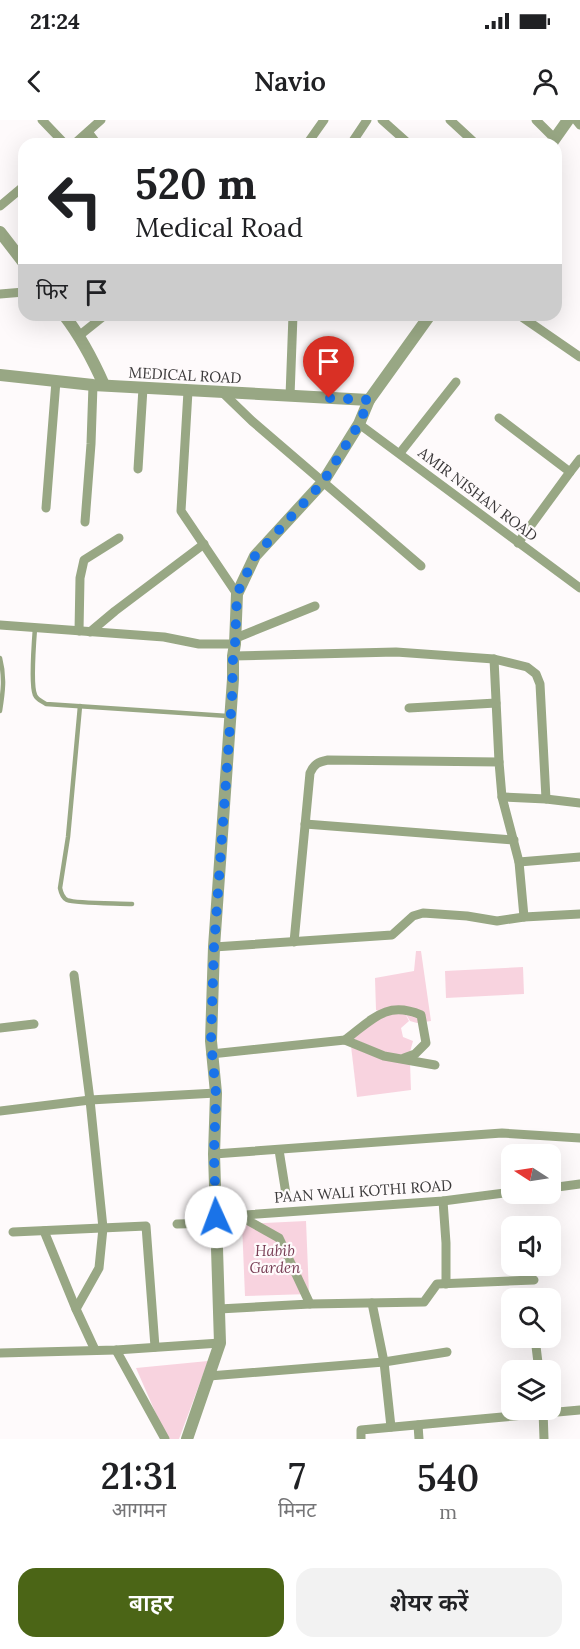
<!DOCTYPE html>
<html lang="hi">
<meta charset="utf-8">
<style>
body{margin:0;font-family:Lora,"Noto Sans Devanagari",serif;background:#f2f2f2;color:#202124;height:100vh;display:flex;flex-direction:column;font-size:22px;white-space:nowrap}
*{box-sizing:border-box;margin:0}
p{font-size:20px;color:#757577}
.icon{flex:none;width:33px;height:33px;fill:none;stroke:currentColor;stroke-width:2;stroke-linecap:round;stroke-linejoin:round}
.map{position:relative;height:1319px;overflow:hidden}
.details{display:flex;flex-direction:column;background:#fff;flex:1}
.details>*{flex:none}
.hud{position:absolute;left:18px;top:18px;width:544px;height:183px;border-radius:18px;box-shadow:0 6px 24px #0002;background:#fff;color:#202124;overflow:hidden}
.needle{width:39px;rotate:282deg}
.tools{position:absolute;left:501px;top:1024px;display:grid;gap:12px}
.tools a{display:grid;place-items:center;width:60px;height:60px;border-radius:12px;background:#fff;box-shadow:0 6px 24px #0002;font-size:30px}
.pin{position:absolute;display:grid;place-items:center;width:51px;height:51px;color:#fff;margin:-62px -26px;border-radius:50% 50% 50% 0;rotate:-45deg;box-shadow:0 0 6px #0007}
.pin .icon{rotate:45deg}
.me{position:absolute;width:66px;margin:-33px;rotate:358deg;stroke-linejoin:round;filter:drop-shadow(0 0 4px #0008)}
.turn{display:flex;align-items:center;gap:21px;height:126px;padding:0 18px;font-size:27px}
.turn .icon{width:78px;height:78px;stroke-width:2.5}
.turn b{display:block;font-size:42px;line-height:51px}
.then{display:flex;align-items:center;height:57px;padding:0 18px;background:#0003;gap:12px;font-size:22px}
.eta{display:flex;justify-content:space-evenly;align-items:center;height:102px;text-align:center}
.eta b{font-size:36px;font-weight:600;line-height:42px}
.primary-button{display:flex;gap:12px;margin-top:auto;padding:12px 18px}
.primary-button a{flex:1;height:69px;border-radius:18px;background:#4b6516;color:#fff;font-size:24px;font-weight:600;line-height:69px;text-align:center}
.primary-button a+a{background:#f2f2f2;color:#202124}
.status{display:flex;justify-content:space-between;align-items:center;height:42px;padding:0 30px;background:#fff;direction:ltr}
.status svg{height:16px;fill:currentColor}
header{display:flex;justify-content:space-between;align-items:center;height:78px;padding:0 18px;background:#fff;font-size:27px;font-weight:600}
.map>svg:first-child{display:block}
.green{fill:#f8d3df}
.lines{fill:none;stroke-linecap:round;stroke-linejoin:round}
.service{stroke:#98a784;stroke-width:4.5}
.minor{stroke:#98a784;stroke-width:9}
.tertiary{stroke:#98a784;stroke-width:12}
.route{stroke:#1a73e8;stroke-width:10;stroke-dasharray:0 18}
.labels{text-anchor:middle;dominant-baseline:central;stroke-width:4.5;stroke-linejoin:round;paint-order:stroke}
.street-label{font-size:15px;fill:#3a3839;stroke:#fefafb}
.park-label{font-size:15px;font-style:italic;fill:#793f56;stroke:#fefafb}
</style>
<div class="status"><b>21:24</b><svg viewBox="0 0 49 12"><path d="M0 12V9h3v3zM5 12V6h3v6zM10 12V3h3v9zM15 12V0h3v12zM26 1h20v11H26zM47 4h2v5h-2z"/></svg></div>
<header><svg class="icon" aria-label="back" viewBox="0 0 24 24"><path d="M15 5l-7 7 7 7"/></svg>Navio<svg class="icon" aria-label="person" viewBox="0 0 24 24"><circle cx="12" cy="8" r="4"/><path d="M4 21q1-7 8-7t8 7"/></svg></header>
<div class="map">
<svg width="580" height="1319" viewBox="0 0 580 1319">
<rect width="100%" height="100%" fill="#fefafb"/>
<g class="green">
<polygon points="416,831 421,831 431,901 417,903 410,901 405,893 409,901 401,908 403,917 413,921 410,932 400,935 386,933 352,918 381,892 376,890 375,858 414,851"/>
<polygon points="523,847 524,874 446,878 445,851"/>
<polygon points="351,926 410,943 411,970 357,977"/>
<polygon points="306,1101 309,1174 245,1176 242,1104"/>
<polygon points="208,1241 179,1319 167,1319 136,1248"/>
</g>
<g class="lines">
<g class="service">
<path d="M35,508C34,521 31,566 35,575C37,580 42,581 46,584L228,596"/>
<path d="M0,538C5,557 3,572 0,591"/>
<path d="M80,586L68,717L60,768C61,773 63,778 67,780C77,784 120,783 132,784"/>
</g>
<g class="minor">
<polyline points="42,0 65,24"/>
<polyline points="382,0 409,24"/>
<polyline points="450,0 476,24"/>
<polyline points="536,0 555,19"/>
<polyline points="576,0 580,5"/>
<polyline points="88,12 97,24"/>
<polyline points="74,24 101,0"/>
<polyline points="307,24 324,0"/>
<polyline points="351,24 367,0"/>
<polyline points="0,86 24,66"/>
<polyline points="0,174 24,172"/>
<polyline points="519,195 580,237"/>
<polyline points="80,215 105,195"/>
<polyline points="188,271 181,391 237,474"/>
<polyline points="222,272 252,301 421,446"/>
<polyline points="290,276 293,195"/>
<polyline points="499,298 570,352 518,423"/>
<polyline points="359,304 580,468"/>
<polyline points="400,333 456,262"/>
<polyline points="138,349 143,268"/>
<polyline points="570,352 580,339"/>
<polyline points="46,388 56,261"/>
<polyline points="85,402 91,324 93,265"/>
<polyline points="0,505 164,517 199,524 235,524"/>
<polyline points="79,511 80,458 84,440 119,418"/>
<polyline points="90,512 115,491 204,424"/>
<polyline points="236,518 315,486"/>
<polyline points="233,536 396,532 494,539 527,547 536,554 540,564 546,679"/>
<polyline points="494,539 499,642"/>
<polyline points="409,588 496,583"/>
<polyline points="502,677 546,679 580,683"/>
<polyline points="305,704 514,720"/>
<polyline points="519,742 580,737"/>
<path d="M294,822L310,653C314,644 318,642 328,640L499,642L502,677L519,742L524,797"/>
<polyline points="214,827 392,815 413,796 423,793 467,796 497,801 524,797 580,794"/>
<polyline points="74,855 90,980 103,1108 99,1148 76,1189"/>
<polyline points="0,908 34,904"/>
<path d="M345,920C372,900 386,880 421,895L426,923L415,934L404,938"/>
<polyline points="211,934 345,920 384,936 435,945"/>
<polyline points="0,991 90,980 216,973"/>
<polyline points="279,1030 286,1074"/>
<polyline points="214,1034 502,1013 580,1018"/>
<polyline points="550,1068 580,1064"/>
<polyline points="443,1081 446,1123 446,1164"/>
<polyline points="238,1095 279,1118 310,1184 424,1182 437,1164 534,1160"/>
<polyline points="216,1097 443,1081 512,1072"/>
<polyline points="177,1104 216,1103"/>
<polyline points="44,1111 76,1189 95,1230"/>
<polyline points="13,1112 146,1106 155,1227"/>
<polyline points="372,1183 384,1242 391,1307"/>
<polyline points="219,1189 310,1184"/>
<polyline points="535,1218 539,1251"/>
<polyline points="116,1230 165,1319"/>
<polyline points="0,1233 116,1230 220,1223"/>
<polyline points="209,1256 384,1242 447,1232"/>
<polyline points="543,1290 544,1319"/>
<polyline points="418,1305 419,1319"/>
<polyline points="361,1319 361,1310 580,1290"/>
</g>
<g class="tertiary">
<polyline points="551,24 568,0"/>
<polyline points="0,112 24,143"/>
<path d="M64,195C81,217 93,240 104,265"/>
<polyline points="0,255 93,265 369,280"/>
<polyline points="187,1319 220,1223 214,1034 216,973 211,921 214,827 233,559 233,536 235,524 237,474 255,436 323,362 359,304 369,280 430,195"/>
</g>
</g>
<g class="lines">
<polyline class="route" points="216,1097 214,1034 216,974 211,921 214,827 232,578 233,536 235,524 237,474 255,436 323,362 359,304 369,280 329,278"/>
</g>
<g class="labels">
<g class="street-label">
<text transform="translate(185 255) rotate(3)">MEDICAL ROAD</text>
<text transform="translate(478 374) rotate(37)">AMIR NISHAN ROAD</text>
<text transform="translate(363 1071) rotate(-4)">PAAN WALI KOTHI ROAD</text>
</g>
<g class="park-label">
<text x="275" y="1130">Habib<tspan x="275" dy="17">Garden</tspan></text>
</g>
</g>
</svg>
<div class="tools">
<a><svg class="needle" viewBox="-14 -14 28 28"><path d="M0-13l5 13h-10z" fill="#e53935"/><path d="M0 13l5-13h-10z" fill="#757577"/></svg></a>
<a><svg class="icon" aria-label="sound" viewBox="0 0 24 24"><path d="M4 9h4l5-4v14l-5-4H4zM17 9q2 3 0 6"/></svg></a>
<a><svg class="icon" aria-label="search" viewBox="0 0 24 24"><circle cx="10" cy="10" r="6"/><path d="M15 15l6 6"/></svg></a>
<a><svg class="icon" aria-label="layers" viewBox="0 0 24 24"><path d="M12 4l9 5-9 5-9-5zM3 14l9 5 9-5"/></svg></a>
</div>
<div class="pin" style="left:329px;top:278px;background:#d93025"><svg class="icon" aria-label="arrive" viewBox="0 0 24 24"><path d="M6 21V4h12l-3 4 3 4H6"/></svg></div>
<svg class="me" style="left:216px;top:1097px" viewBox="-20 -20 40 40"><circle r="19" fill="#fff"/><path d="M0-13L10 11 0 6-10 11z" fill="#1a73e8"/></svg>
<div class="hud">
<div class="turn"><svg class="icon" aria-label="left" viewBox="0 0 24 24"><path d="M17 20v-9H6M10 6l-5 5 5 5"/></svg><div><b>520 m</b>Medical Road</div></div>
<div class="then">फिर<svg class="icon" aria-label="arrive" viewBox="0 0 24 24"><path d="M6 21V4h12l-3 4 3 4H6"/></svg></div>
</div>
</div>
<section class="details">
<div class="eta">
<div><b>21:31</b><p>आगमन</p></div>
<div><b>7</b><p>मिनट</p></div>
<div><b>540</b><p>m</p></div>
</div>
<div class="primary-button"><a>बाहर</a><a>शेयर करें</a></div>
</section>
